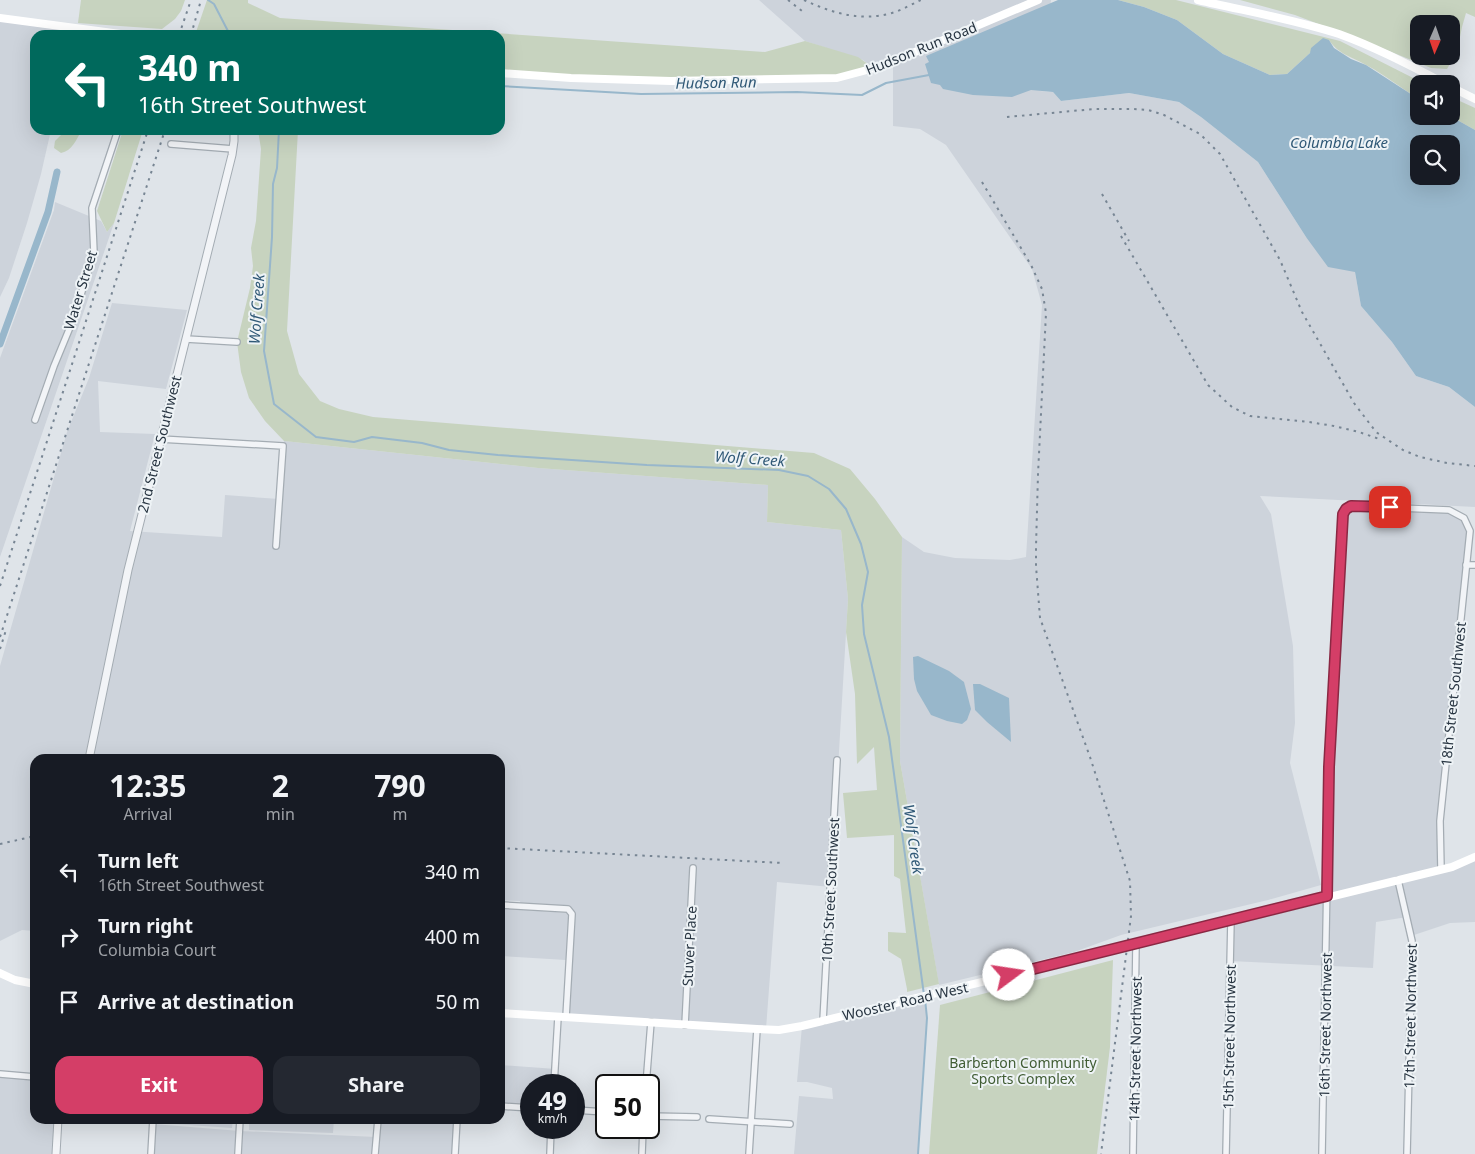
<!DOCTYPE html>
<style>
body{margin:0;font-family:"Noto Sans",sans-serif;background:#242831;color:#f1f3f6;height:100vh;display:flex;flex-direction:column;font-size:19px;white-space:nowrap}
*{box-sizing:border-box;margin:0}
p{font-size:16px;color:#9ea1a6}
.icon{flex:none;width:28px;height:28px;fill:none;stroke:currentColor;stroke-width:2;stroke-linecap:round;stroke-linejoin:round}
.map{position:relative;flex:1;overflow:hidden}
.drawer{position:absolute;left:30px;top:754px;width:475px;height:370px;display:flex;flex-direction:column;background:#171b24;border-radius:15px;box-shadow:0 5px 20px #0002}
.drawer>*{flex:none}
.top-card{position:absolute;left:30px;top:30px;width:475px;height:105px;border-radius:15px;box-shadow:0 5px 20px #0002;background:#00695c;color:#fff;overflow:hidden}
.needle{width:32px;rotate:182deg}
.tools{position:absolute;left:1410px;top:15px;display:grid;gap:10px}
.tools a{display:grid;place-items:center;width:50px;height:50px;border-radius:10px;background:#171b24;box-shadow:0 5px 20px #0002;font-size:25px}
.speed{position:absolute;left:520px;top:1074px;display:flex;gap:10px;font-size:25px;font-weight:700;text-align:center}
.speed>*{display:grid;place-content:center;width:65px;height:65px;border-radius:50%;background:#171b24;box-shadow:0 5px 20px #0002;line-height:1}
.speed small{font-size:12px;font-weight:400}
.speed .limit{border:2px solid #111;border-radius:8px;background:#fff;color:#111}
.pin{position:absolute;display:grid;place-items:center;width:42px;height:42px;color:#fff;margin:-21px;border-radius:10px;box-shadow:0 2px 8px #0006}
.me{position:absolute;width:55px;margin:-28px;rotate:76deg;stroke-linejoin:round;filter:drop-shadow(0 0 4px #0008)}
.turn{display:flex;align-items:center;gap:18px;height:105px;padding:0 25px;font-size:22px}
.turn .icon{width:65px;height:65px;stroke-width:2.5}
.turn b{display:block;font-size:35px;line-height:42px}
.eta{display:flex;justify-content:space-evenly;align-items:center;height:85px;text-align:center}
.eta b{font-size:30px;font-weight:700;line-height:35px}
.button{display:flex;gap:10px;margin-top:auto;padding:10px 25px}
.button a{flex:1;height:58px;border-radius:15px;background:#d43e67;color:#fff;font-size:20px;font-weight:700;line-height:58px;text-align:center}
.button a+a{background:#242831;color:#f1f3f6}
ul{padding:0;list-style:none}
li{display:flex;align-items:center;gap:15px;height:65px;padding:0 25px}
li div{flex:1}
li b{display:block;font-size:19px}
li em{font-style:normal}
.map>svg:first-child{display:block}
.built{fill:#cdd3db}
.green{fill:#c7d3bf;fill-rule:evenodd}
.water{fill:#98b7cb;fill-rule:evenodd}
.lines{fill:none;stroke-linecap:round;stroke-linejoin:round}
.stream{stroke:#98b7cb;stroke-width:2}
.canal{stroke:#98b7cb;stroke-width:7}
.minor-casing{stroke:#a4acb3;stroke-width:8}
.tertiary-casing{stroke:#a4acb3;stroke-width:9}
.minor{stroke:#f2f4f7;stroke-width:5.5}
.tertiary{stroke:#f2f4f7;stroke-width:7}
.secondary{stroke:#fff;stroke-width:8}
.rail{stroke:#778593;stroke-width:2;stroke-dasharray:2.5 5;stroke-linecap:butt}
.route-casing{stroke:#8a2843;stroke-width:12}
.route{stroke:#d43e67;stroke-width:9}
.labels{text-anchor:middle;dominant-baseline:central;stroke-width:4;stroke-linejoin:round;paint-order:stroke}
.street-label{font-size:14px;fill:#273441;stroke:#eef3f6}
.park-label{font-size:14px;fill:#415d34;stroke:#eef3f6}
.water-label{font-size:15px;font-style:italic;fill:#2f5876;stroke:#eef3f6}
</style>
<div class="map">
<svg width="1475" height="1154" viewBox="0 0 1475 1154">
<rect width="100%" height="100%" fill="#dfe4e9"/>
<g class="built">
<polygon points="759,0 1051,0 1040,91 1053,92 1061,101 1129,93 1179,102 1201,117 1258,162 1306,237 1355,272 1361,306 1392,342 1416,376 1449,387 1475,407 1475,507 1260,496 1271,514 1293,646 1295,723 1290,763 1321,885 1268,900 1121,935 1074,952 939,985 900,761 902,537 924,552 955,558 1010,560 1026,557 1042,305 1032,269 946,145 920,129 893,126 893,62 875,69 863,60 805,41"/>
<polygon points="0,18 64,27 63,35 35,35 35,130 51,130 41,174 27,223 9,278 0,297"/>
<polygon points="55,202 101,221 107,232 114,223 0,557 0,358 54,210"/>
<polygon points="112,303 187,310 166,389 98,381 100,432 155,434 130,531 222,537 225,495 279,499 284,441 538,468 768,485 767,522 841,530 848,599 831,887 777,882 766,1029 566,1017 570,911 521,907 520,901 500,900 500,759 35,759 35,931 22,930 0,941 0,666 67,432 89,378"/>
<polygon points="1346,509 1445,509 1459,514 1470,531 1440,821 1441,869 1398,880 1407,917 1376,922 1373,968 1230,961 1231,920 1327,896 1328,825"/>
<polygon points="1475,860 1475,922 1450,923 1414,935 1401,882"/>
<polygon points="500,908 568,913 569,917 566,960 500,956"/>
<polygon points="924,997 927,1018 918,1154 794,1154 799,1096 833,1099 832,1088 807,1082 797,1082 802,1026"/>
<polygon points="500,1065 556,1069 554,1085 531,1085 531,1108 500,1106"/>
<polygon points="0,1075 35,1077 35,1119 58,1119 56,1154 0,1154"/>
<polygon points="161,1119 233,1119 232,1128 161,1123"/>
<polygon points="249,1119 334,1119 333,1133 249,1130"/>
<polygon points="378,1119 457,1119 455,1154 151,1154 153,1124 240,1131 376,1137"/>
</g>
<g class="green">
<polygon points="81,0 185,0 181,11 175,19 162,29 78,23"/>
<polygon points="207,0 248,0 248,3 280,18 765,52 805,41 858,57 875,69 855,74 751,80 500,73 500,35 195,35"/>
<path d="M1118,0H1176L1340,41L1425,84L1417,85L1419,92L1417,98C1401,88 1385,75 1368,66C1353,57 1339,55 1329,40L1310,53L1287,74L1270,75L1223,54L1177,20L1144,7Z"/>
<path d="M1240,0H1475V17L1466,13L1462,27L1457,52L1447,69L1431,68L1384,49L1295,15ZM1419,24H1451V56H1419Z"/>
<polygon points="1451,97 1475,108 1475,130 1450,116 1451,116"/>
<path d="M63,130H82C76,140 72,151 61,153L54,148L55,141L63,133Z"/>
<polygon points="123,130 143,130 114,223 107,232 97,211"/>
<polygon points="258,130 298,130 287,331 299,374 320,401 339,409 373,417 814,453 850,469 875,499 902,537 900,761 939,984 907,992 907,989 901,959 888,951 888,932 906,933 900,879 894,876 894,835 847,838 843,793 877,790 874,747 857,764 855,694 846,632 848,599 841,530 767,522 768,485 538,468 284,441 265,421 249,398 241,372 237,342 250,288 253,266 251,248 256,221 261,149"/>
<polygon points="1113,960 1110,1047 1097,1154 929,1154 940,1005"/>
</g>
<g class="water">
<path d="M1058,0H1118L1144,7L1177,20L1223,54L1270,75L1287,74L1310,53L1311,48L1323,38L1329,40L1334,48L1351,59L1366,65L1417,98L1419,93V116H1450L1475,130V407L1449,387L1416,376L1392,342L1361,306L1355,272L1328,267L1306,237L1258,162L1201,117L1179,102L1129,93L1061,101L1053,92L1031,90L1012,97L973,95L943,89L940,85L931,83L925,64L929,62L926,56ZM1419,144H1451V176H1419Z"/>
<polygon points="918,656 949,671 964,682 971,709 967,720 962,724 947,721 931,715 917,691 914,679 913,657"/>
<polygon points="973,684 980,684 1009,698 1011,742 987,722 975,710"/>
</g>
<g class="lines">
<g class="stream">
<polyline points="208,0 214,4 230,35"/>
<polyline points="500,86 641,94 797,92 862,95 886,83 929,75"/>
<polyline points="279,130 277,168 273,184 272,237 264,351 274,404 316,437 354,442 372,437 422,443 449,450 498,455 647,465 779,470 808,476 829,489 846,509 861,544 868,572 862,605 864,634 889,737 924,995"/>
<polyline points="918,1154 927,1018 925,999"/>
</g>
<polyline class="canal" points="0,344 48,212 57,172"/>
<defs>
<g id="minor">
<polyline points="63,35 64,27"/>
<polyline points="171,144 233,149"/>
<polyline points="186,339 237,342"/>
<polyline points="35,420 54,366 73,320 94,253 92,208 118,130"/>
<polyline points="160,439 283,446 276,546"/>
<polyline points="1466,565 1475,565"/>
<polyline points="1398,880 1412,941 1407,1154"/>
<polyline points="500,905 568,909 572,914 566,1017"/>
<polyline points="823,1021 837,760"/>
<polyline points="685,1025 693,868"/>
<polyline points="0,1074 35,1077"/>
<polyline points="554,1085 558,1017"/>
<polyline points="646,1085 651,1022"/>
<polyline points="500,1106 531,1108"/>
<polyline points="574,1110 606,1112"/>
<polyline points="649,1116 697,1117"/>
<polyline points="709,1119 790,1124"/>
<polyline points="151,1154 153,1119"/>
<polyline points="238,1154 240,1119"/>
<polyline points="375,1154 378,1119"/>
<polyline points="455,1154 457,1119"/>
<polyline points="550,1154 551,1128"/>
<polyline points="642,1154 643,1128"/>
<polyline points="749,1154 757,1029"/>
<polyline points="1133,1154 1136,944"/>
<polyline points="1226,1154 1231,920"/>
<polyline points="1322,1154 1329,768 1343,514 1346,509 1351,506 1449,510 1464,518 1470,531 1440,821 1441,869"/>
</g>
<g id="tertiary">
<polyline points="89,759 128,570 232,155 234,141 234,130"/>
<polyline points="56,1154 58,1119"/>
</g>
</defs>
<use href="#minor" class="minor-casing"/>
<use href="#tertiary" class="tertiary-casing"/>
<use href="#minor" class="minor"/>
<use href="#tertiary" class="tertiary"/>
<g class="secondary">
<path d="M1198,0C1245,11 1293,19 1339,34C1375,47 1411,66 1446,84"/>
<polyline points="0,18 128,35"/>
<polyline points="500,73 571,78 671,81 837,78 882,66 1038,0"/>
<polyline points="1451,87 1475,99"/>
<polyline points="0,973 15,980 35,984"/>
<polyline points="500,1013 757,1029 779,1030 802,1026 1452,867 1475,857"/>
</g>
<g class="rail">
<polyline points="788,0 802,11"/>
<path d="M804,0C832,13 861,22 892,13C902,10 912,4 921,0"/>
<polyline points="179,35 191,0"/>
<polyline points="191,35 201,0"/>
<polyline points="1007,117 1094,109 1133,109 1148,110 1164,115 1200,134 1220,154 1280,260 1302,312 1354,403 1376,432 1403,450 1420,457 1447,463 1475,466"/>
<polyline points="982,182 1031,265 1042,289 1046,313 1038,474 1036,547 1036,566 1040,618 1090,757 1130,881 1131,916 1101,1154"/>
<polyline points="1102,194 1129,241"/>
<polyline points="1121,236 1208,385 1232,407 1250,416 1309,422 1334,426 1359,432 1382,440"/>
<polyline points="0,586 148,130"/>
<polyline points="0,637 165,130"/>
<polyline points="0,649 6,630"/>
<polyline points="0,844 35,836"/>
<polyline points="500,848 782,863"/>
</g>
</g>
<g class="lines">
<defs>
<polyline id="route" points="1009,975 1327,896 1329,767 1343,514 1346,509 1351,506 1390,507"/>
</defs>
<use href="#route" class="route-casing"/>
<use href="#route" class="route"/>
</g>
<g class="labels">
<g class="street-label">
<text transform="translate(921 48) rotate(-22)">Hudson Run Road</text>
<text transform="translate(80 290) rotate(-73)">Water Street</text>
<text transform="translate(159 444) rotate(-76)">2nd Street Southwest</text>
<text transform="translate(1453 694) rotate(-84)">18th Street Southwest</text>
<text transform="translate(830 890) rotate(-87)">10th Street Southwest</text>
<text transform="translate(689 946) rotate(-87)">Stuver Place</text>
<text transform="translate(905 1001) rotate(-13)">Wooster Road West</text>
<text transform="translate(1410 1016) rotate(-89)">17th Street Northwest</text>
<text transform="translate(1325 1025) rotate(-89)">16th Street Northwest</text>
<text transform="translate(1229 1037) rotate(-89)">15th Street Northwest</text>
<text transform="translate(1135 1049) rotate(-89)">14th Street Northwest</text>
</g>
<g class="park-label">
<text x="1023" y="1062">Barberton Community<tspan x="1023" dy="16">Sports Complex</tspan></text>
</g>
<g class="water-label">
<text transform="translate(716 82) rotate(-1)">Hudson Run</text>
<text x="1339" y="142">Columbia Lake</text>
<text transform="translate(256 309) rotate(-86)">Wolf Creek</text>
<text transform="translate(750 458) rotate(4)">Wolf Creek</text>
<text transform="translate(914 839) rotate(82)">Wolf Creek</text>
</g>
</g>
</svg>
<div class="tools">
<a><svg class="needle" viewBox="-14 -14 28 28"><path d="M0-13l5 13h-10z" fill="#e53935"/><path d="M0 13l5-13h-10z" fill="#9ea1a6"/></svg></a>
<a><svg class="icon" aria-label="sound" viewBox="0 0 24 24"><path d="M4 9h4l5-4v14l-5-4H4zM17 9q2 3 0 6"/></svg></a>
<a><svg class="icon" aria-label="search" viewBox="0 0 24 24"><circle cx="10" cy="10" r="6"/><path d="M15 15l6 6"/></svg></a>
</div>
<div class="speed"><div>49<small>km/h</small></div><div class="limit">50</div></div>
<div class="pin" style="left:1390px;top:507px;background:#d93025"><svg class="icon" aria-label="arrive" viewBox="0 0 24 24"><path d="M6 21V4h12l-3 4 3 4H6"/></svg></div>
<svg class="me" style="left:1009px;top:975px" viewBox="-20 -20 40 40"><circle r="19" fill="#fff"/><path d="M0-13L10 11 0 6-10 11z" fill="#d43e67"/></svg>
<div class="top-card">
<div class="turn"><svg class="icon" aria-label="left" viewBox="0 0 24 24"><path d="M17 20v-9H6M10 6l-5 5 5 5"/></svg><div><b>340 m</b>16th Street Southwest</div></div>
</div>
<section class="drawer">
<div class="eta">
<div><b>12:35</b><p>Arrival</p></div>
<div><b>2</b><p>min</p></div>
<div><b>790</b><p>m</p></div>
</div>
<ul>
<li><svg class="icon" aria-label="left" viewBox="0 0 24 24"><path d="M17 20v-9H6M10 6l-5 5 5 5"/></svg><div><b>Turn left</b><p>16th Street Southwest</p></div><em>340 m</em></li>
<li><svg class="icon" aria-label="right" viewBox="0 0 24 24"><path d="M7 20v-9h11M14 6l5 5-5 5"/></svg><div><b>Turn right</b><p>Columbia Court</p></div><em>400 m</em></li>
<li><svg class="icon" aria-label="arrive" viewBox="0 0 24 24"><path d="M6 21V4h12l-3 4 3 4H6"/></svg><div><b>Arrive at destination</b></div><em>50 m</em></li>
</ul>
<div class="button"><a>Exit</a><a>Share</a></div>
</section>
</div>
